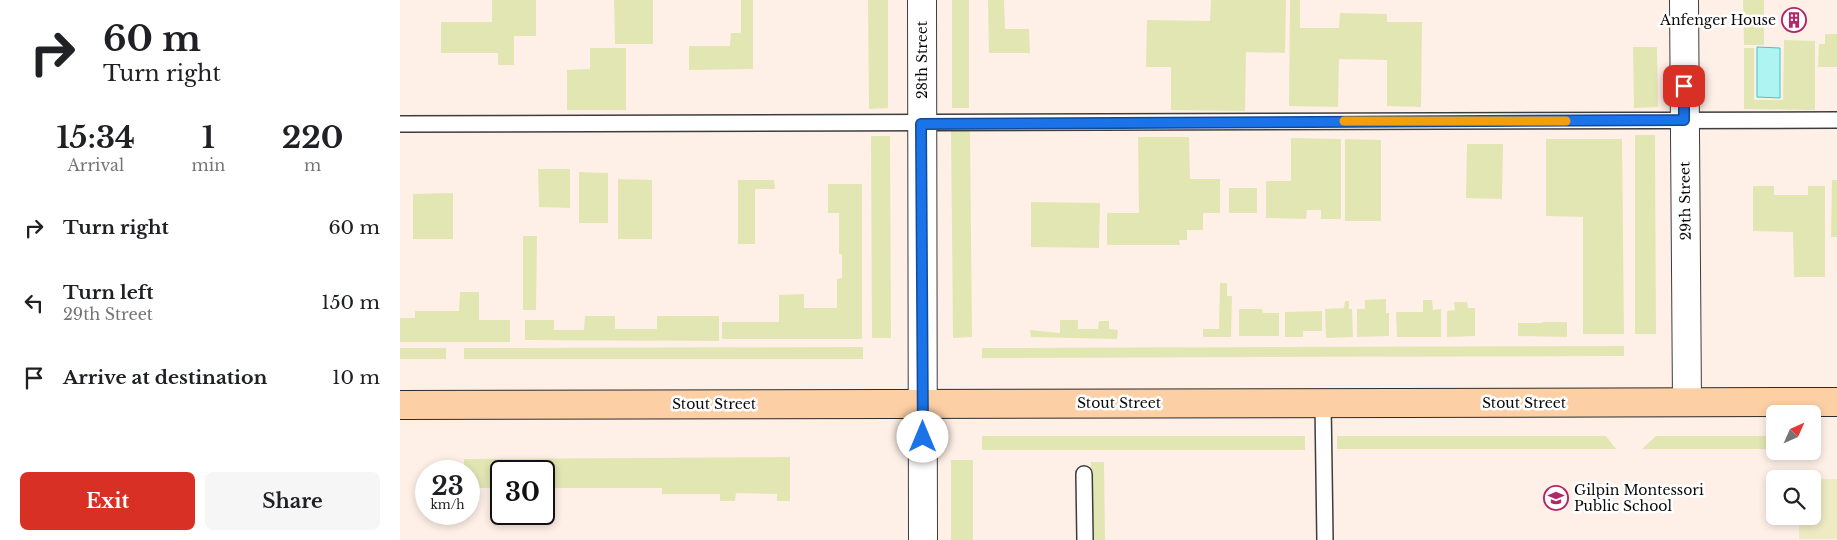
<!DOCTYPE html>
<style>
body{margin:0;font-family:"Libre Baskerville",serif;background:#f6f6f6;color:#202124;height:100vh;display:flex;flex-direction:column;font-size:19px;white-space:nowrap}
*{box-sizing:border-box;margin:0}
p{font-size:16px;color:#757577}
.icon{flex:none;width:28px;height:28px;fill:none;stroke:currentColor;stroke-width:2;stroke-linecap:round;stroke-linejoin:round}
.map{position:relative;flex:1;overflow:hidden}
.details{display:flex;flex-direction:column;background:#fff;width:400px}
.details>*{flex:none}
.hud{background:#fff;color:#202124;overflow:hidden}
.needle{width:32px;rotate:45deg}
.tools{position:absolute;left:1366px;top:405px;display:grid;gap:10px}
.tools a{display:grid;place-items:center;width:55px;height:55px;border-radius:8px;background:#fff;box-shadow:0 2px 8px #0003;font-size:25px}
.speed{position:absolute;left:15px;top:460px;display:flex;gap:10px;font-size:25px;font-weight:700;text-align:center}
.speed>*{display:grid;place-content:center;width:65px;height:65px;border-radius:50%;background:#fff;box-shadow:0 2px 8px #0003;line-height:1}
.speed small{font-size:12px;font-weight:400}
.speed .limit{border:2px solid #111;border-radius:8px;background:#fff;color:#111}
.pin{position:absolute;display:grid;place-items:center;width:42px;height:42px;color:#fff;margin:-21px;border-radius:10px;box-shadow:0 2px 8px #0006}
.me{position:absolute;width:55px;margin:-28px;rotate:0deg;stroke-linejoin:round;filter:drop-shadow(0 0 4px #0008)}
.turn{display:flex;align-items:center;gap:18px;height:105px;padding:0 20px;font-size:22px}
.turn .icon{width:65px;height:65px;stroke-width:2.5}
.turn b{display:block;font-size:35px;line-height:42px}
.eta{display:flex;justify-content:space-evenly;align-items:center;height:85px;text-align:center}
.eta b{font-size:30px;font-weight:700;line-height:35px}
.primary-button{display:flex;gap:10px;margin-top:auto;padding:10px 20px}
.primary-button a{flex:1;height:58px;border-radius:8px;background:#d93025;color:#fff;font-size:20px;font-weight:700;line-height:58px;text-align:center}
.primary-button a+a{background:#f6f6f6;color:#202124}
ul{padding:0;list-style:none}
li{display:flex;align-items:center;gap:15px;height:75px;padding:0 20px}
li div{flex:1}
li b{display:block;font-size:19px}
li em{font-style:normal}
main{display:flex;flex:1;min-height:0}
.map>svg:first-child{display:block}
.green{fill:#e2e6b3}
.pitch{fill:#eeebc4}
.water{fill:#aef4f2;stroke:#37c8c8}
.lines{fill:none;stroke-linecap:round;stroke-linejoin:round}
.service-casing{stroke:#3d3d3d;stroke-width:18}
.minor-casing{stroke:#3d3d3d;stroke-width:30}
.secondary-casing{stroke:#2c2c2c;stroke-width:30}
.service{stroke:#fff;stroke-width:15}
.minor{stroke:#fff;stroke-width:28}
.secondary{stroke:#fdcfa4;stroke-width:28}
.route-casing{stroke:#114b97;stroke-width:12}
.route{stroke:#1a73e8;stroke-width:9}
.slow{stroke:#f59e0b;stroke-width:9}
.labels{text-anchor:middle;dominant-baseline:central;stroke-width:5;stroke-linejoin:round;paint-order:stroke}
.poi-label{font-size:14px;fill:#0a0a0a;stroke:#fff;text-anchor:end}
.street-label{font-size:14px;fill:#0a0a0a;stroke:#fff}
</style>
<main>
<section class="details">
<div class="hud">
<div class="turn"><svg class="icon" aria-label="right" viewBox="0 0 24 24"><path d="M7 20v-9h11M14 6l5 5-5 5"/></svg><div><b>60 m</b>Turn right</div></div>
</div>
<div class="eta">
<div><b>15:34</b><p>Arrival</p></div>
<div><b>1</b><p>min</p></div>
<div><b>220</b><p>m</p></div>
</div>
<ul>
<li><svg class="icon" aria-label="right" viewBox="0 0 24 24"><path d="M7 20v-9h11M14 6l5 5-5 5"/></svg><div><b>Turn right</b></div><em>60 m</em></li>
<li><svg class="icon" aria-label="left" viewBox="0 0 24 24"><path d="M17 20v-9H6M10 6l-5 5 5 5"/></svg><div><b>Turn left</b><p>29th Street</p></div><em>150 m</em></li>
<li><svg class="icon" aria-label="arrive" viewBox="0 0 24 24"><path d="M6 21V4h12l-3 4 3 4H6"/></svg><div><b>Arrive at destination</b></div><em>10 m</em></li>
</ul>
<div class="primary-button"><a>Exit</a><a>Share</a></div>
</section>
<div class="map">
<svg width="1437" height="540" viewBox="0 0 1437 540">
<rect width="100%" height="100%" fill="#fef0e7"/>
<g class="green">
<polygon points="92,0 136,0 136,36 114,36 114,65 98,65 98,53 41,53 41,22 92,22"/>
<polygon points="214,0 253,0 253,44 215,44"/>
<polygon points="341,0 353,0 353,69 289,70 289,46 330,46 331,33 341,33"/>
<polygon points="468,0 488,0 488,108 469,109"/>
<rect x="552" y="0" width="17" height="108"/>
<polygon points="588,0 604,0 605,29 629,29 630,53 589,53"/>
<polygon points="811,0 886,0 885,53 846,52 845,111 771,110 771,67 746,67 747,20 810,21"/>
<polygon points="890,0 900,0 900,28 939,28 940,13 987,14 987,22 1022,22 1021,107 987,106 987,60 939,59 938,107 889,106"/>
<polygon points="1343,0 1364,0 1364,45 1344,45"/>
<polygon points="1425,34 1437,34 1437,67 1418,67 1419,44 1425,44"/>
<polygon points="1384,40 1415,41 1415,110 1344,109 1344,48 1354,48 1354,100 1383,100"/>
<polygon points="1233,47 1257,47 1258,107 1234,108"/>
<polygon points="190,48 226,48 226,110 167,110 167,70 190,69"/>
<polygon points="551,130 570,130 572,337 553,338"/>
<polygon points="1235,135 1255,135 1256,334 1235,334"/>
<polygon points="471,136 490,136 491,338 472,338"/>
<polygon points="738,137 789,137 790,179 820,179 820,213 803,213 803,230 787,230 787,240 779,240 780,245 707,245 707,213 739,213"/>
<polygon points="891,138 941,139 941,219 921,219 921,210 907,210 906,219 866,218 866,181 891,181"/>
<polygon points="945,139 981,140 981,221 945,221"/>
<polygon points="1146,139 1222,139 1224,334 1183,334 1183,217 1146,216"/>
<polygon points="1067,144 1103,144 1102,199 1066,198"/>
<polygon points="138,169 170,169 170,208 139,207"/>
<polygon points="179,172 208,173 208,223 179,223"/>
<polygon points="218,179 252,180 252,239 218,239"/>
<polygon points="338,180 374,180 375,189 355,189 355,244 338,244"/>
<polygon points="1432,180 1437,180 1437,237 1431,237"/>
<polygon points="428,184 462,184 462,339 322,339 322,322 379,322 379,295 404,294 404,308 437,308 437,279 442,278 442,254 439,254 439,213 428,213"/>
<polygon points="1353,186 1374,186 1374,195 1408,195 1408,186 1425,186 1425,277 1394,277 1393,232 1353,231"/>
<rect x="829" y="188" width="28" height="25"/>
<polygon points="53,193 53,239 13,239 13,194"/>
<polygon points="631,202 700,203 699,248 631,247"/>
<polygon points="123,236 137,236 136,310 123,310"/>
<polygon points="820,283 827,283 827,296 832,296 831,337 803,337 803,329 819,329"/>
<polygon points="60,292 79,292 79,320 110,320 110,342 0,342 0,318 15,318 15,311 59,311"/>
<polygon points="986,299 986,313 989,313 989,336 957,337 957,309 965,309 965,300"/>
<polygon points="1023,300 1032,300 1033,310 1041,309 1041,337 997,337 996,312 1023,312"/>
<polygon points="945,301 949,301 949,309 952,309 953,337 926,338 925,309 944,308"/>
<polygon points="1054,302 1067,302 1068,308 1075,308 1075,336 1047,337 1047,311 1055,310"/>
<polygon points="839,309 862,309 863,313 879,313 879,336 839,336"/>
<polygon points="922,311 922,331 903,331 903,337 885,337 885,312"/>
<polygon points="185,316 215,316 215,329 257,329 257,316 319,316 319,341 125,340 125,320 154,320 154,330 184,330"/>
<polygon points="660,320 678,320 678,329 698,329 699,321 709,321 709,329 718,330 717,339 631,337 630,330 660,333"/>
<polygon points="1143,322 1167,322 1167,337 1118,336 1118,323 1142,323"/>
<polygon points="1224,346 1224,356 582,358 582,348"/>
<polygon points="463,347 463,359 64,359 64,348"/>
<rect x="0" y="348" width="46" height="11"/>
<rect x="582" y="436" width="323" height="14"/>
<polygon points="937,436 1206,436 1216,449 937,449"/>
<polygon points="1256,436 1375,436 1375,449 1242,449"/>
<polygon points="390,457 390,501 377,501 377,494 336,493 335,501 320,501 320,494 262,494 262,488 144,488 144,471 101,471 101,488 69,488 69,471 64,471 64,459"/>
<rect x="551" y="460" width="22" height="80"/>
<polygon points="691,462 704,462 705,540 692,540"/>
</g>
<polygon class="pitch" points="1413,479 1437,479 1437,539 1399,539 1399,516 1412,516"/>
<polygon class="water" points="1357,47 1380,48 1380,98 1357,97"/>
<g class="lines">
<defs>
<g id="service">
<polyline points="0,124 1437,120"/>
<polyline points="923,403 925,540"/>
<polyline points="684,474 685,540"/>
</g>
<g id="minor">
<polyline points="522,0 523,540"/>
<polyline points="1284,0 1287,402"/>
</g>
<polyline id="secondary" points="0,405 1437,402"/>
</defs>
<use href="#service" class="service-casing"/>
<use href="#minor" class="minor-casing"/>
<use href="#secondary" class="secondary-casing"/>
<use href="#service" class="service"/>
<use href="#minor" class="minor"/>
<use href="#secondary" class="secondary"/>
</g>
<g class="lines">
<defs>
<polyline id="route" points="523,437 521,124 1284,120 1284,86"/>
</defs>
<use href="#route" class="route-casing"/>
<use href="#route" class="route"/>
<polyline class="slow" points="944,121 1166,121"/>
</g>
<defs>
<symbol id="building-ring" viewBox="-11 -11 22 22"><circle r="9.5" fill="#fff" stroke="#b42767" stroke-width="1.5"/><path d="M-4-6H4V6H1V3H-1V6H-4ZM-2.5-4.3h1.7v1.8h-1.7ZM.8-4.3h1.7v1.8H.8ZM-2.5-1h1.7V.8h-1.7ZM.8-1h1.7V.8H.8Z" fill="#b42767"/></symbol>
<symbol id="school-ring" viewBox="-11 -11 22 22"><circle r="9.5" fill="#fff" stroke="#b42767" stroke-width="1.5"/><path d="M0-5L7-2L0 1L-7-2ZM-4 1L0 2.5L4 1V4Q0 6-4 4Z" fill="#b42767"/></symbol>
</defs>
<g fill-rule="evenodd">
<use href="#building-ring" x="1380" y="6" width="28" height="28"/>
<use href="#school-ring" x="1142" y="484" width="28" height="28"/>
</g>
<g class="labels">
<g class="poi-label">
<text x="1376" y="20">Anfenger House</text>
<text x="1174" y="490" text-anchor="start">Gilpin Montessori<tspan x="1174" dy="16">Public School</tspan></text>
</g>
<g class="street-label">
<text transform="translate(522 60) rotate(-90)">28th Street</text>
<text transform="translate(1285 201) rotate(-91)">29th Street</text>
<text x="719" y="403">Stout Street</text>
<text x="1124" y="403">Stout Street</text>
<text x="314" y="404">Stout Street</text>
</g>
</g>
</svg>
<div class="tools">
<a><svg class="needle" viewBox="-14 -14 28 28"><path d="M0-13l5 13h-10z" fill="#e53935"/><path d="M0 13l5-13h-10z" fill="#757577"/></svg></a>
<a><svg class="icon" aria-label="search" viewBox="0 0 24 24"><circle cx="10" cy="10" r="6"/><path d="M15 15l6 6"/></svg></a>
</div>
<div class="speed"><div>23<small>km/h</small></div><div class="limit">30</div></div>
<div class="pin" style="left:1284px;top:86px;background:#d93025"><svg class="icon" aria-label="arrive" viewBox="0 0 24 24"><path d="M6 21V4h12l-3 4 3 4H6"/></svg></div>
<svg class="me" style="left:523px;top:437px" viewBox="-20 -20 40 40"><circle r="19" fill="#fff"/><path d="M0-13L10 11 0 6-10 11z" fill="#1a73e8"/></svg>
</div>
</main>
